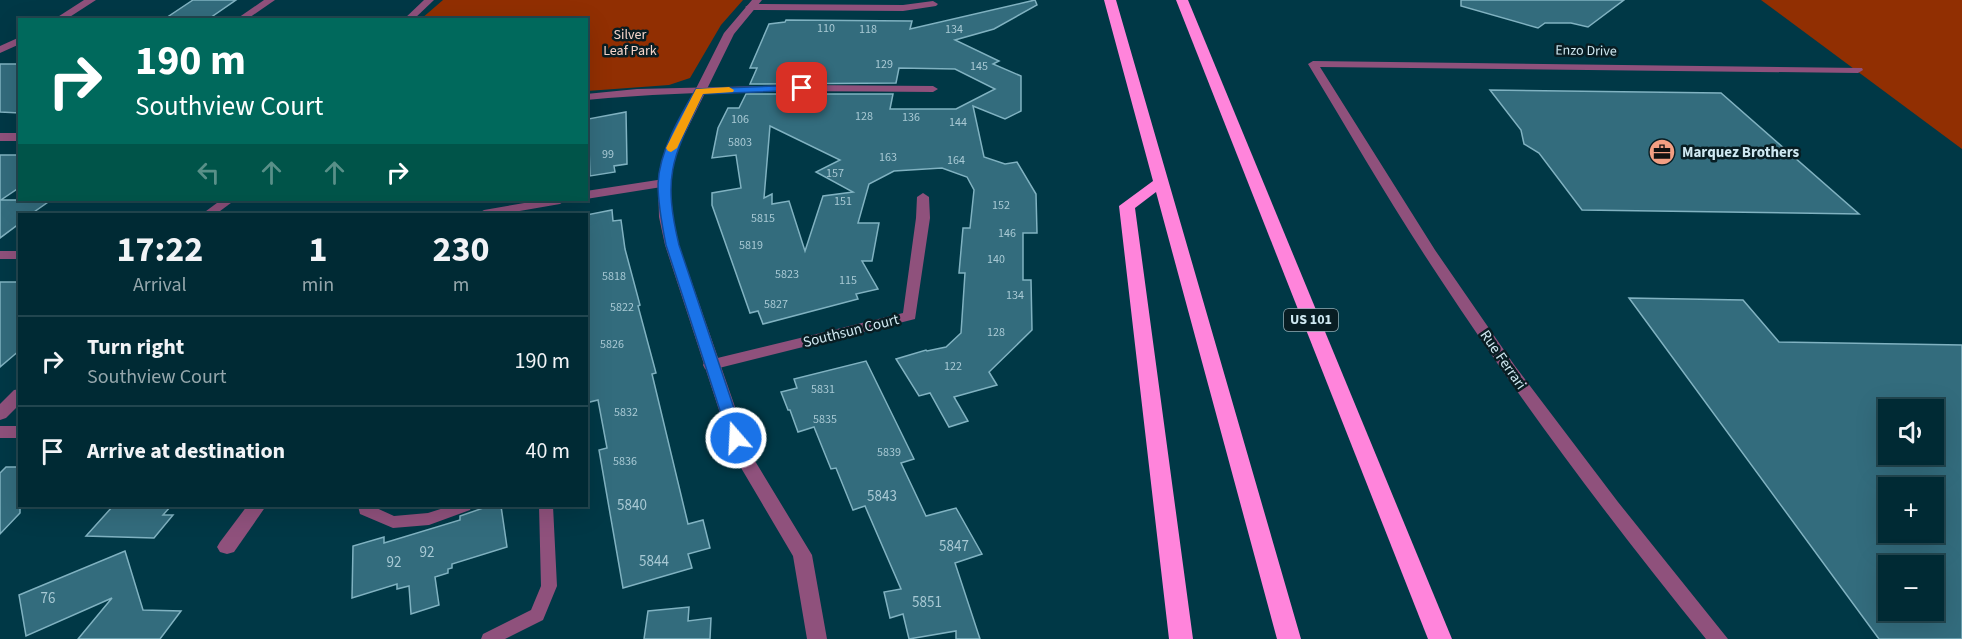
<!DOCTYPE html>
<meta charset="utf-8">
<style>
body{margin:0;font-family:"Source Sans 3",sans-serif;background:#0a323c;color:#f1f3f6;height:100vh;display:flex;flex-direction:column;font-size:22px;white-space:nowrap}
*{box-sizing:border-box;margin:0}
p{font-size:20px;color:#95a7ac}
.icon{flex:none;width:33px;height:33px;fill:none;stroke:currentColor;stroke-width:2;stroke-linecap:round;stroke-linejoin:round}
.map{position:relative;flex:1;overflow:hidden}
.side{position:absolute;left:18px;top:213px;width:570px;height:294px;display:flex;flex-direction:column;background:#002a34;border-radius:0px;box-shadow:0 6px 24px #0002,0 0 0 2px #22464f}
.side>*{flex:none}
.top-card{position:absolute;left:18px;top:18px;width:570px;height:183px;border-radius:0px;box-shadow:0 6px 24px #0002,0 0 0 2px #22464f;background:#00695c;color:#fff;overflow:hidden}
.tools{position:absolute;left:1878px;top:399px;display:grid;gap:12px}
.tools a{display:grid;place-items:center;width:66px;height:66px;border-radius:0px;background:#002a34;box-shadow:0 6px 24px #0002,0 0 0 2px #22464f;font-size:30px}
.pin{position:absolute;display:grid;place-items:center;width:51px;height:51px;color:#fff;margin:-26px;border-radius:12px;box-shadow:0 3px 9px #0006}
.me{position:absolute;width:66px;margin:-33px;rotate:341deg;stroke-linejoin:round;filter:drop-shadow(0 0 4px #0008)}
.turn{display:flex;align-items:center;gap:21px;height:126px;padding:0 18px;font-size:27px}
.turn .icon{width:78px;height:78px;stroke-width:2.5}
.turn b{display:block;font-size:42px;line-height:51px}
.lanes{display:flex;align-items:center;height:57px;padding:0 18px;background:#0003;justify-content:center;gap:30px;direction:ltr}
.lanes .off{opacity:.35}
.eta{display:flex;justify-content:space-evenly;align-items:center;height:102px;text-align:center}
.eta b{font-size:36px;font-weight:700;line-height:42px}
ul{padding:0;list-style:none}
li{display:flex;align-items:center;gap:18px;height:90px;padding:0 18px;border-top:2px solid #22464f}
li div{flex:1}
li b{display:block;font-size:22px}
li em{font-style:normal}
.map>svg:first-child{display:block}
.green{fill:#912f02}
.building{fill:#336c7d;stroke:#80b2c1;stroke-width:1.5;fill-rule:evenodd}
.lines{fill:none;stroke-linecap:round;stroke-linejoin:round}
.service{fill:#8f517c;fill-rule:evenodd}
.minor{fill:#8f517c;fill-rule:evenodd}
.tertiary{fill:#8f517c;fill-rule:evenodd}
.motorway{fill:#ff84db;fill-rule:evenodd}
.route{fill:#1a73e8;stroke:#114b97;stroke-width:1.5}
.slow{fill:#f59e0b}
.labels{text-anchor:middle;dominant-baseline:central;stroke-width:5;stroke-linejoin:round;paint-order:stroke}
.number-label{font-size:12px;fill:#a8c9d4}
.far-park-label{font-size:14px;fill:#f4d4c9;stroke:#081d23}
.far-street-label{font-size:14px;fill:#cfe8f1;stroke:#081d23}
.shield{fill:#081d23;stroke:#93abb3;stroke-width:1.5}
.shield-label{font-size:14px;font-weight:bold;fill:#cfe8f1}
.poi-label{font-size:15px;font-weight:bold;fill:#cfe8f1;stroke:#081d23;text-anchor:start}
.street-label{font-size:15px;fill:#cfe8f1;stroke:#081d23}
.near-number-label{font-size:15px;fill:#a8c9d4}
</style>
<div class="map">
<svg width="1962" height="639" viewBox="0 0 1962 639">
<rect width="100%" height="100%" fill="#003846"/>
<g class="green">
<polygon points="443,0 743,0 721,25 690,78 669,85 587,91 586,20 421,19"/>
<polygon points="1761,0 1962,0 1962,149"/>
</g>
<g class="building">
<polygon points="193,0 236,0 207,20 163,20"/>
<path d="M1035,0L1037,5L994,29L955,40L999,61L993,64L1021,76V111L1005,119L973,106L984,157L1005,164L1017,162L1036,194L1037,233H1023V280H1031L1032,330L989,372L997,385L954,397L968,421L949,427L930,393L919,396L896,359L926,350L927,351L946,347L961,333L965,273H959L963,228H970L974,190L967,177L942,168L894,171L869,184L858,223H879L872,261H862L878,289L856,294L858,299L763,324L758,311L750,313L712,205V193L741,188L736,155L712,158L718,128L728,108H739L746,94H893L890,109H956L995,89L955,69L899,68L896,83L750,84L757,68H750L769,24L785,22L786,20L912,21L910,29ZM770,126L840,160L816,172L853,192L823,196L805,251L789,201L772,204V194L764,198Z"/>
<polygon points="1461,0 1624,0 1588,27 1571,23 1545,23 1538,28 1461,6"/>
<polygon points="0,64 20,64 20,113 0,112"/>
<polygon points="1490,90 1721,93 1859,214 1582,210 1539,153 1524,144 1521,130"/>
<polygon points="626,112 627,164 614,166 615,172 590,176 588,119"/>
<polygon points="0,155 20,155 20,187 1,200 51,200 31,214 20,214 20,223 0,238"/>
<polygon points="612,210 613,221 621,220 625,249 640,305 638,306 656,373 652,374 688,524 703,520 710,548 688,554 692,568 623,588 599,450 607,448 598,400 586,403 586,215"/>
<polygon points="0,282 20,282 20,350 0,367"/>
<path d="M1629,298L1743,300L1779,342L1962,345V639H1879ZM1888,410H1934V454H1888ZM1888,488H1934V532H1888ZM1888,566H1934V610H1888Z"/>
<polygon points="866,361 914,459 901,463 926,516 956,508 982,554 955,563 980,639 956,639 956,631 909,639 903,614 890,618 884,592 901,589 865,506 853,510 836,468 831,469 814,427 798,432 790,410 788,410 781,392 797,388 794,379"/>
<polygon points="6,467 20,467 20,513 0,534 0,473"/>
<polygon points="113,506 171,506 163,515 173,515 154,538 86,536"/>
<polygon points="489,506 501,506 507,547 452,564 452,568 448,569 448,573 435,577 439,605 411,614 409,586 397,589 397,584 352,598 353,546 384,537 384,543 460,520 460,516"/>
<polygon points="125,551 143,610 181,611 160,639 78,639 112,598 26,636 19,595"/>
<polygon points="689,607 688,621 711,618 710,639 644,639 648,611"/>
</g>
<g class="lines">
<g class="service">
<polygon points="358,506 372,506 394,516 428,513 450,506 472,506 470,510 429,525 393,528 360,514"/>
<polygon points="539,506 553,506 557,586 543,620 505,639 481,639 483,634 531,610 541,586"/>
</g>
<g class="minor">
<polygon points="84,0 96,0 65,20 53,20"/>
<polygon points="264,0 275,0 246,20 235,20"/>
<polygon points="424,0 434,0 413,20 403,20"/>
<polygon points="933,1 938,4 936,6 903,11 750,10 745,7 750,4 903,5"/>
<polygon points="20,37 20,44 0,53 0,46"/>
<path d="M1313,61L1862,68L1863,70L1858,73L1320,67L1435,250L1515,366L1618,502L1728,639H1706C1611,522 1521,402 1439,277C1393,208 1351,135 1308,64Z"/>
<path d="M802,85L933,86L938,89L933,92C818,91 701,89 586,100V94L637,89Z"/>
<rect x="0" y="133" width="20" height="8"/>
<polygon points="664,179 668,180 670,183 668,186 586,199 586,191"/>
<polygon points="923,193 929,197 930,218 915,319 711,370 705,369 703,365 705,361 903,313 916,218 917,197"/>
<polygon points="221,200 235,200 216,214 202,214"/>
<polygon points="542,200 566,200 560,204 503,214 477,214 484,210"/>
<rect x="0" y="251" width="20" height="8"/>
<polygon points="20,389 20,404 6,418 0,420 0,404 14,390"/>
<rect x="0" y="426" width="20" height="12"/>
<polygon points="247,506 266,506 234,552 227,554 220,552 217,547 220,542"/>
</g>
<polygon class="tertiary" points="752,0 762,0 734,34 677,150 670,183 673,217 679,245 752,456 812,555 827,639 807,639 793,556 734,456 665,245 659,217 658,183 665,150 724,33"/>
<g class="motorway">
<polygon points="1104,0 1116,0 1301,639 1277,639 1156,192 1135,208 1193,639 1169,639 1119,206 1153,181"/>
<polygon points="1176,0 1188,0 1452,639 1428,639"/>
</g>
</g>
<path class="route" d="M802,85L807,88L806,90L703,94C673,157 662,174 679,245L744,438L742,441H731L729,438L666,245C662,225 658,205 658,184C659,152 680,116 696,89Z"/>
<polygon class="slow" points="729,87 734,90 733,92 703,94 677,148 671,152 668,151 666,148 696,89"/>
<defs>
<symbol id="office-disc" viewBox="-11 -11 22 22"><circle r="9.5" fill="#f39f83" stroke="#081d23"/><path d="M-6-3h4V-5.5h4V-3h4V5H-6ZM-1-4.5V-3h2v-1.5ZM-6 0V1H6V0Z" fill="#111"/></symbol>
</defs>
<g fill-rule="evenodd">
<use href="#office-disc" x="1647" y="137" width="30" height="30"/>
</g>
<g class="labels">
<g class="number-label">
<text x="826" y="28">110</text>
<text x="868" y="29">118</text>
<text x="954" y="29">134</text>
<text x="884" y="64">129</text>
<text x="979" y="66">145</text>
<text x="864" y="116">128</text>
<text x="911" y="117">136</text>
<text x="740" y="119">106</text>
<text x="958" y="122">144</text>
<text x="740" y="142">5803</text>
<text x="608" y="154">99</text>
<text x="888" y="157">163</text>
<text x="956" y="160">164</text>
<text x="835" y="173">157</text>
<text x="843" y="201">151</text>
<text x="1001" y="205">152</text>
<text x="763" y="218">5815</text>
<text x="1007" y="233">146</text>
<text x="751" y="245">5819</text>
<text x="996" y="259">140</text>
<text x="787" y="274">5823</text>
<text x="614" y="276">5818</text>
<text x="848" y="280">115</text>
<text x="1015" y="295">134</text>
<text x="776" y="304">5827</text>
<text x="622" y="307">5822</text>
<text x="996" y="332">128</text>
<text x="612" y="344">5826</text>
<text x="953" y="366">122</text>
<text x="823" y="389">5831</text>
<text x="626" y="412">5832</text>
<text x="825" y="419">5835</text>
<text x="889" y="452">5839</text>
<text x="625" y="461">5836</text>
</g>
<g class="far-park-label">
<text x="630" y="35">Silver<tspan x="630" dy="16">Leaf Park</tspan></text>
</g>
<g class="far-street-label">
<text transform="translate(1586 51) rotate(1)">Enzo Drive</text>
</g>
<rect class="shield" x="1284" y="309" width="54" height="22" rx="4.5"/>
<g class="shield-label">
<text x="1311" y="320">US 101</text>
</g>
<g class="poi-label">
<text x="1682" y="152">Marquez Brothers</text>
</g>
<g class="street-label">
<text transform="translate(851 331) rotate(-14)">Southsun Court</text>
<text transform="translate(1503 360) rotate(55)">Rue Ferrari</text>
</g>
<g class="near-number-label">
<text x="882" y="496">5843</text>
<text x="632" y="505">5840</text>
<text x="954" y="546">5847</text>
<text x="427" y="552">92</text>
<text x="654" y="561">5844</text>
<text x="394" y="562">92</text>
<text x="48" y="598">76</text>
<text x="927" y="602">5851</text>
</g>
</g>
</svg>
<div class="tools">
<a><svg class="icon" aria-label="sound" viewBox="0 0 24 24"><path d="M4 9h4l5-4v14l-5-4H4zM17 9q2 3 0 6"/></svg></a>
<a>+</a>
<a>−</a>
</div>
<div class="pin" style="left:802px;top:88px;background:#d93025"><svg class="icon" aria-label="arrive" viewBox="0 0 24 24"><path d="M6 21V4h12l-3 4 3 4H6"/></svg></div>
<svg class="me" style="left:736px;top:438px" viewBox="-20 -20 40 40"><circle r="17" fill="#1a73e8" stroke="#fff" stroke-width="3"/><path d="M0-11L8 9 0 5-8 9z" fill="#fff"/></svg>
<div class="top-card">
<div class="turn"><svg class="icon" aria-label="right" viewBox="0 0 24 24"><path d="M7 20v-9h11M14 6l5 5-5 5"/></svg><div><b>190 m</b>Southview Court</div></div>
<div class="lanes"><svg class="icon off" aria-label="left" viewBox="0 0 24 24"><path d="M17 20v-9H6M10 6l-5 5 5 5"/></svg><svg class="icon off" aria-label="ahead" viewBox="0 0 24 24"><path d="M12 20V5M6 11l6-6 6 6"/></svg><svg class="icon off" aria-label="ahead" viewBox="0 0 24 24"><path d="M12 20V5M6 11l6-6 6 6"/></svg><svg class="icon" aria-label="right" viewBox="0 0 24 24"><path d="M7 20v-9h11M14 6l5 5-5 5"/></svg></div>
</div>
<section class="side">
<div class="eta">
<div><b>17:22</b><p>Arrival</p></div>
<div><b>1</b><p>min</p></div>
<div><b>230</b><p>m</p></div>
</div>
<ul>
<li><svg class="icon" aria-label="right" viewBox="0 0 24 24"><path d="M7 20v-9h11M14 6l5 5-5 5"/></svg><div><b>Turn right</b><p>Southview Court</p></div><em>190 m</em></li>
<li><svg class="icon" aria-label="arrive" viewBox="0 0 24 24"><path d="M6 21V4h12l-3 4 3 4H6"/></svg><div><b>Arrive at destination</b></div><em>40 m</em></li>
</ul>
</section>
</div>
